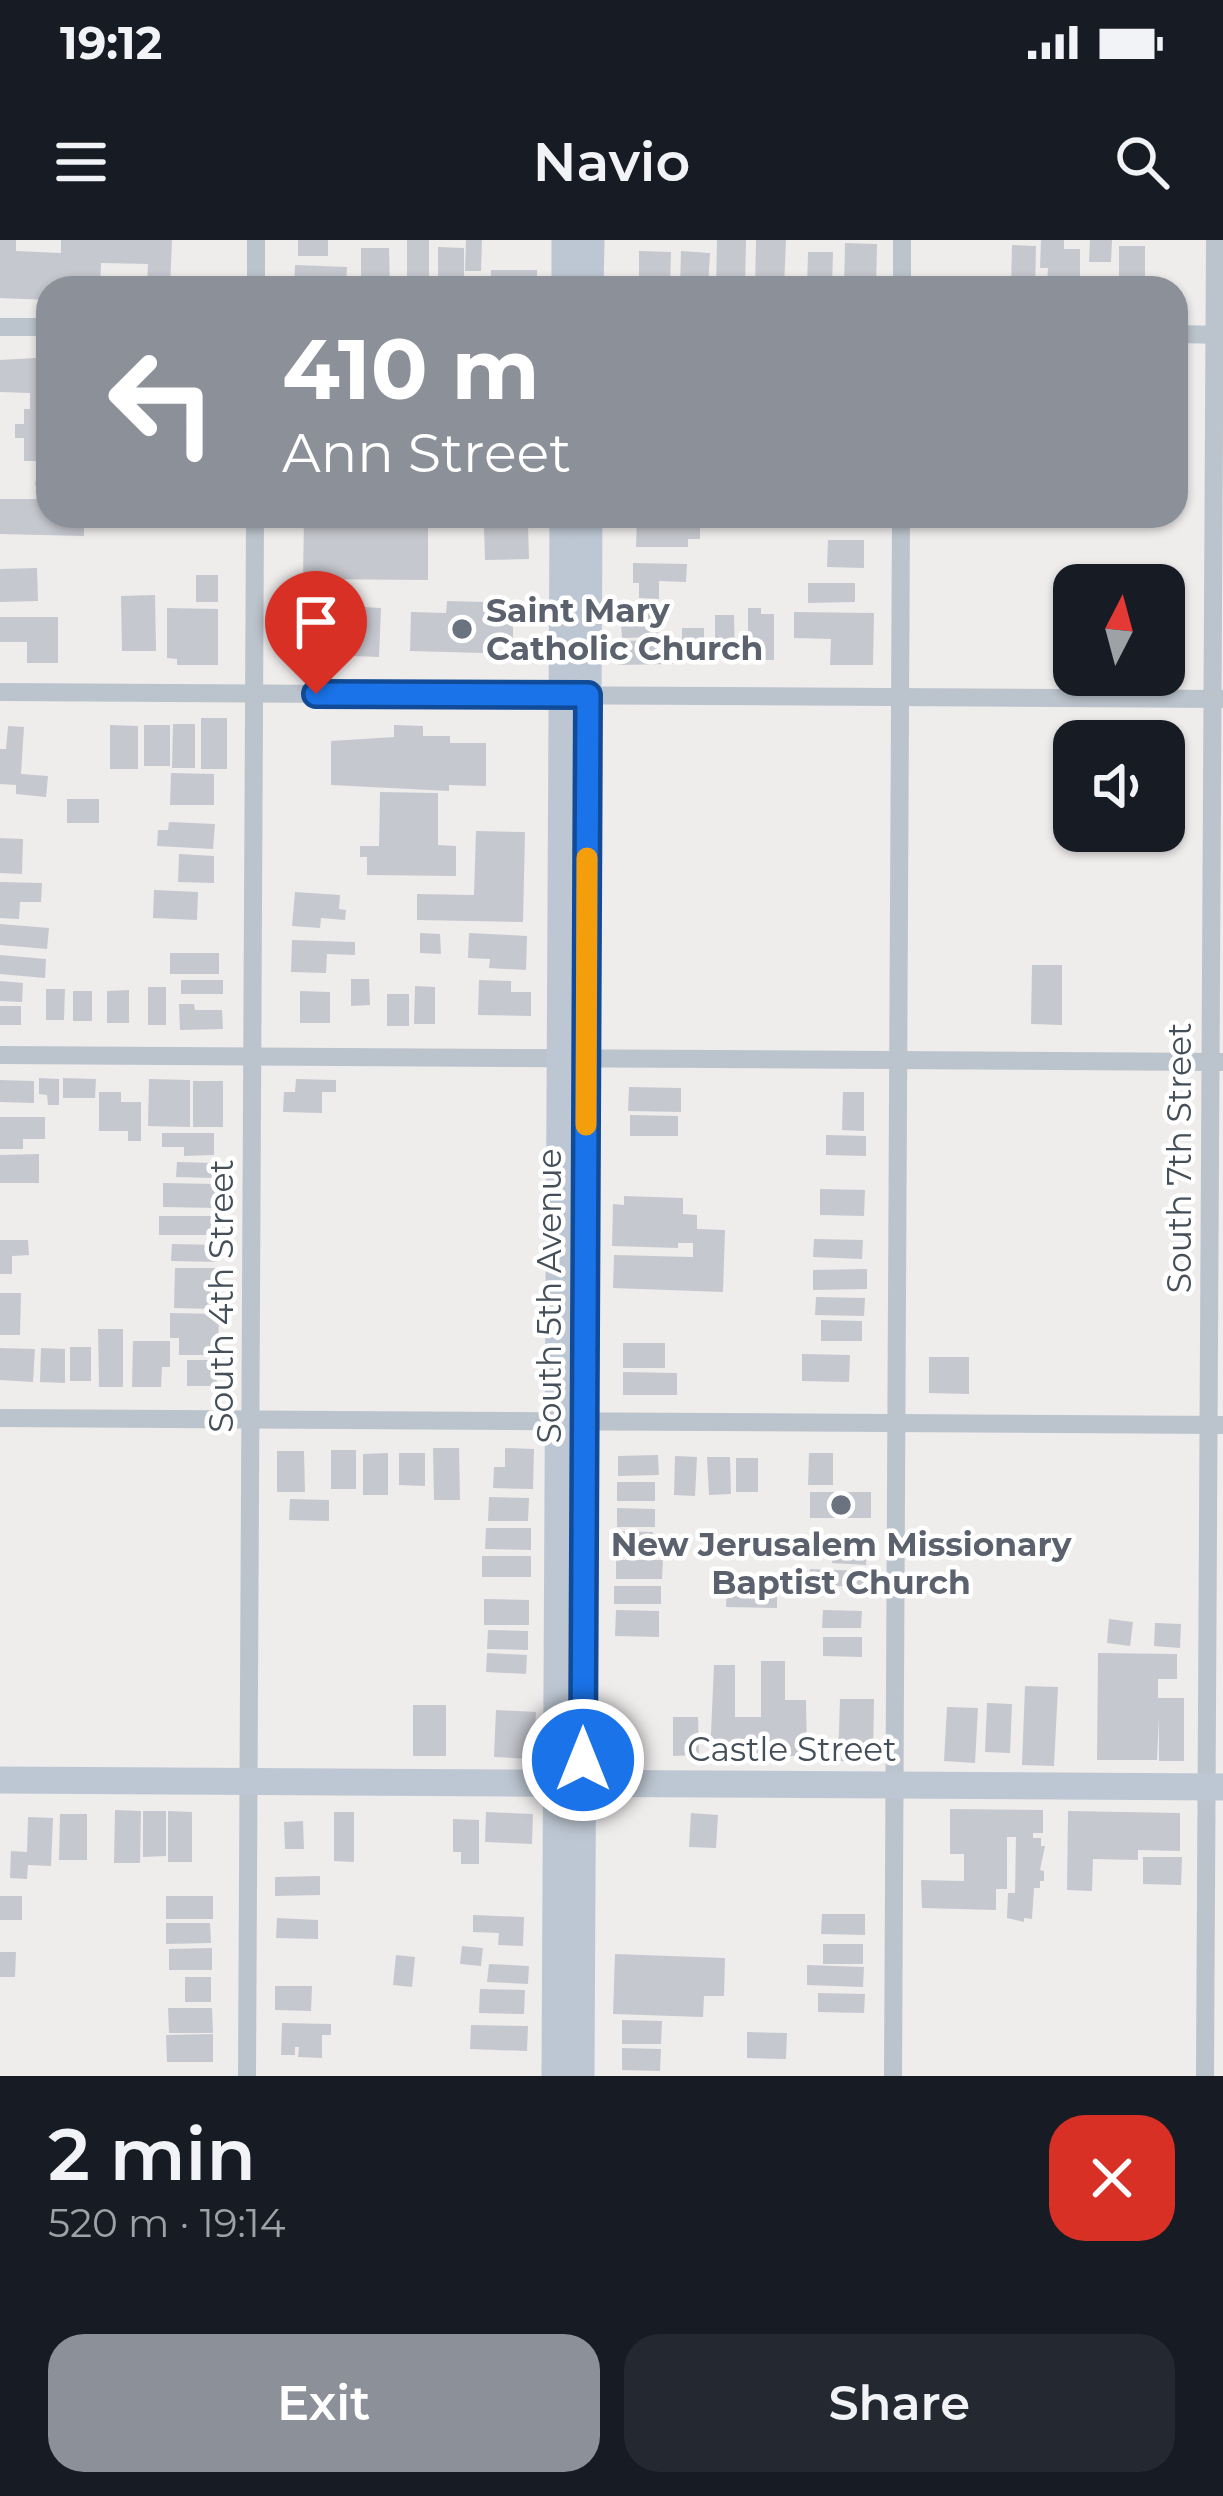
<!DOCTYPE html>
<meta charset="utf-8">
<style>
body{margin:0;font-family:Montserrat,sans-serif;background:#242831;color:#f1f3f6;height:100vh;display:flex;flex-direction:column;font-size:45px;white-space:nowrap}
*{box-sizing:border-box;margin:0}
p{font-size:39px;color:#9ea1a6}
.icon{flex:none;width:66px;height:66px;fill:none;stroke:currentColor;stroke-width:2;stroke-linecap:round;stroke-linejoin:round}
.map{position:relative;height:1836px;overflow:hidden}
.details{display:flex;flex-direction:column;background:#171b24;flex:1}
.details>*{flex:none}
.hud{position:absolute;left:36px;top:36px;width:1152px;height:252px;border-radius:36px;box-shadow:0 3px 9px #0004;background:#8c9099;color:#fff;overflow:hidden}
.needle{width:78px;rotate:6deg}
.buttons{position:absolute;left:1053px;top:324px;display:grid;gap:24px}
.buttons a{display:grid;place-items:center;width:132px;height:132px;border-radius:24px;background:#171b24;box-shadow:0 3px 9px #0004;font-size:60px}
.pin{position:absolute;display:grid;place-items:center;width:102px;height:102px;color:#fff;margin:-123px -51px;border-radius:50% 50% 50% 0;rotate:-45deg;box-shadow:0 0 12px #0007}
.pin .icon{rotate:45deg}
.me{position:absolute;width:132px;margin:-66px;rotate:0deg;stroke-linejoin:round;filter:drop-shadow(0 0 9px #0008)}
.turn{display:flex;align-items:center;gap:42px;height:252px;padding:0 48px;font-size:54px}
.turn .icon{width:156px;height:156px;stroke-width:2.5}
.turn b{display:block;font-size:84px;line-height:102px}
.round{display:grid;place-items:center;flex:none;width:126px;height:126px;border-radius:36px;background:#242831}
.summary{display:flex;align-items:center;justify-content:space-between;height:204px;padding:0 48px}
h1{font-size:72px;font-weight:600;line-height:90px}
.cta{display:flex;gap:24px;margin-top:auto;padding:24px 48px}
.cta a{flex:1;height:138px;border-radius:36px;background:#8c9099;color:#fff;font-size:48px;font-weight:600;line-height:138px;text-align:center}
.cta a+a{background:#242831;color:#f1f3f6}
.status{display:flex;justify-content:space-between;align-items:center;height:84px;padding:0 60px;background:#171b24;direction:ltr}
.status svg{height:33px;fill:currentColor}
header{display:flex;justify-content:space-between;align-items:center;height:156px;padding:0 48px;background:#171b24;font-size:54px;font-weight:600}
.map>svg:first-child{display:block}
.building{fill:#c6c8cf}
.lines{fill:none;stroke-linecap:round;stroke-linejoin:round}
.street{stroke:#bbc3cc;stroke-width:18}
.secondary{stroke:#bdc7d3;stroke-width:27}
.route-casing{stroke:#114b97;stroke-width:30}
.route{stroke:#1a73e8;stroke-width:21}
.slow{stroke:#f59e0b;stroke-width:21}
.worship-dot{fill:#6b7280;stroke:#fff;stroke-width:4.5}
.labels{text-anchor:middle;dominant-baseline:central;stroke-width:9;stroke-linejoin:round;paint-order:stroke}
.worship-label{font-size:33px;font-weight:bold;fill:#5b616d;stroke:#fff;text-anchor:start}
.street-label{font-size:33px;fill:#454f59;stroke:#fff}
</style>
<div class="status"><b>19:12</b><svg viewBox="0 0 49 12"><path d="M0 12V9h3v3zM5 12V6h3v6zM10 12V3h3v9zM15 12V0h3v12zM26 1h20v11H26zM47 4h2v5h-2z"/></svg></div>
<header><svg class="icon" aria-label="menu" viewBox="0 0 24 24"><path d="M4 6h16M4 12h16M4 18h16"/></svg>Navio<svg class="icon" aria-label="search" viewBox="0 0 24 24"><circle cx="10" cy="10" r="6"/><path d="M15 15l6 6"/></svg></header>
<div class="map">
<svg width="1223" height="1836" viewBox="0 0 1223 1836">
<rect width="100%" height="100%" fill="#efecec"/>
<g class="building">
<polygon points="0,0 16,0 16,11 61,13 61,0 172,0 170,48 147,48 148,24 101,23 100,48 48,48 48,60 0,58"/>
<rect x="298" y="0" width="30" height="16"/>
<rect x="407" y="0" width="22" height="48"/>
<polygon points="466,0 482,0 481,31 465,31"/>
<polygon points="717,0 746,0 745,48 716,48"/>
<polygon points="756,0 786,0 784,48 755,48"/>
<polygon points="1041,0 1064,0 1064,9 1080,9 1080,44 1047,44 1048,28 1040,28"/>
<polygon points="1090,0 1112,0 1111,22 1089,22"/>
<polygon points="845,3 877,4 876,48 844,48"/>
<polygon points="1012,5 1036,6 1035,48 1011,48"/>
<rect x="1119" y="6" width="26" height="42"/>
<polygon points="438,7 464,8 464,48 438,48"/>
<polygon points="361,8 389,8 390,48 361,48"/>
<polygon points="639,11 671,12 670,48 639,48"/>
<polygon points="681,11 710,13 708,48 680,48"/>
<polygon points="808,12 833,12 832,48 807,48"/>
<polygon points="295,25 347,27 346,48 294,48"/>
<rect x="491" y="30" width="46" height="18"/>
<polygon points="35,118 48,118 48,276 84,276 84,296 0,294 0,259 39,259 39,245 35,245 39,221 24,221 24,198 15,198 15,184 24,184 24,169 30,169 30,153 0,152 0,120"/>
<polygon points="304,276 428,278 428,340 303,339"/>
<polygon points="637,278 700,278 700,299 688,299 688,307 636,307"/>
<polygon points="528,287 529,319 485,320 484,288"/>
<polygon points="828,300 864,300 864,328 827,327"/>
<polygon points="633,323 687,324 686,342 659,341 659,359 639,358 639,343 633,343"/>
<polygon points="37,328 38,361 0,362 0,329"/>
<rect x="196" y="335" width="22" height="27"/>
<polygon points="808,343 855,343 855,362 808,363"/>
<polygon points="155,355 156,411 122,411 121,356"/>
<polygon points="447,361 483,362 483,372 513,374 513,405 483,404 483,413 410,411 411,372 446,373"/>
<polygon points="329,365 381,368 379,417 326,415"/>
<polygon points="167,368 218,369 218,425 177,425 177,419 167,418"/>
<polygon points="748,368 761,368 761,374 774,374 774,420 748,420"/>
<polygon points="794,372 874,373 873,425 830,425 831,399 794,398"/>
<polygon points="658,373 658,397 622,398 621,383 631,382 631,374"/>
<polygon points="715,375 734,375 735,417 715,417"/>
<polygon points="0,377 58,377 58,423 27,423 27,402 0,402"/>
<rect x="682" y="388" width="22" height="34"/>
<polygon points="672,400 673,424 618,425 617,401"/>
<rect x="201" y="478" width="26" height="51"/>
<polygon points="173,484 195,484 195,528 172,528"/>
<polygon points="110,485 138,486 138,529 110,529"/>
<rect x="144" y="485" width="26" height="41"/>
<polygon points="394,485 423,486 423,496 450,496 450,503 486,503 486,546 449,545 449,551 331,545 331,501 394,497"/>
<polygon points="8,486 24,487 21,534 48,536 46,557 16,554 16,545 0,544 0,509 6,509"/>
<polygon points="171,533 214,534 214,565 170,565"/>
<polygon points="380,552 438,553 438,605 456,606 456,636 367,635 367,617 360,617 360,606 379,606"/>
<rect x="67" y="559" width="32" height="24"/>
<polygon points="169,582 215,584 213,609 157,606 158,590 168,590"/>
<polygon points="476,591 525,592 523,682 417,680 417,654 474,655"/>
<polygon points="0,598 23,599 22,634 0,633"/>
<polygon points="179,614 214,616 214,643 178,642"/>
<polygon points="0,642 42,643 41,662 20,662 19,679 0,678"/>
<polygon points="154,650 198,652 197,680 153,678"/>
<polygon points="295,652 340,655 339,669 346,670 345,680 321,678 320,688 292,686"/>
<polygon points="0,684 49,688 47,709 0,705"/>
<polygon points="420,693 440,694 441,714 420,713"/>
<polygon points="469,693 527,696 526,730 489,728 490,719 468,718"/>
<polygon points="292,700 355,702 355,715 327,714 326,733 291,732"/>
<rect x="170" y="713" width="49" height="21"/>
<polygon points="0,715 46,719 45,738 0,734"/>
<polygon points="1032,725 1062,725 1062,785 1031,784"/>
<polygon points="351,739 369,739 370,765 351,766"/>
<rect x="181" y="740" width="42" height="14"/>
<polygon points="479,740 511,741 511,752 531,752 531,776 478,775"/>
<polygon points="0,741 23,743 22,762 0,761"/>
<polygon points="415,746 435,747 435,784 414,784"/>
<rect x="148" y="747" width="18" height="38"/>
<polygon points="46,749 65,749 64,780 46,780"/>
<polygon points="129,750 129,783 107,783 107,751"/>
<rect x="73" y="751" width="19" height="30"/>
<polygon points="300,751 330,752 330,783 300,783"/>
<rect x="387" y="754" width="22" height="32"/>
<polygon points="179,764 194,764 195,770 222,770 223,789 180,790"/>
<rect x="0" y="766" width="21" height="19"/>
<polygon points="39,838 59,839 59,865 48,865 47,855 39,854"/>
<polygon points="63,838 96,839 95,858 63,858"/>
<polygon points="149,839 190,840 190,887 148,886"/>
<polygon points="296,839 336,840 336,852 322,852 322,873 283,872 284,852 295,852"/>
<polygon points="0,840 34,841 34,863 0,862"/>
<rect x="193" y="841" width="30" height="46"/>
<polygon points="629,847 681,848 681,872 628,871"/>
<polygon points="99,852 121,852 121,862 141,862 141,901 128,901 128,891 99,891"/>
<polygon points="843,852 864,852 864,891 842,890"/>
<polygon points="630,875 678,876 678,896 630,896"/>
<polygon points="0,877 45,877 45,899 23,899 23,909 0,909"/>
<polygon points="162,893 214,893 214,915 184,916 184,907 162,907"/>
<polygon points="826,895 866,896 866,916 826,915"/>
<polygon points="39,914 39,943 0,943 0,915"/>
<polygon points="177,922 214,923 214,938 176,937"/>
<polygon points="163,943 217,944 217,968 163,967"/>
<polygon points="820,949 865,950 864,976 820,975"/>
<polygon points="624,956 683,958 683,974 697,975 697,989 725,990 723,1052 613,1048 614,1015 693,1017 693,1003 678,1003 678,1008 612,1006 613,964 624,965"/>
<rect x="159" y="976" width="57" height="19"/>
<polygon points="814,999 863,1000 862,1019 813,1017"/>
<polygon points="0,1000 28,1000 29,1015 12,1016 12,1034 0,1034"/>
<polygon points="172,1004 218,1005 217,1022 171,1021"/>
<polygon points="175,1028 215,1028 214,1069 174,1068"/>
<polygon points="867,1029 867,1049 813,1050 813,1030"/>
<polygon points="0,1053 21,1053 20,1095 0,1095"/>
<polygon points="816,1057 865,1058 864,1076 815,1075"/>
<polygon points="170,1073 219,1074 218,1115 179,1115 179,1098 170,1098"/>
<polygon points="821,1080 862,1081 862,1101 821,1101"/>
<polygon points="98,1089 123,1089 123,1147 99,1147"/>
<polygon points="133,1101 170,1101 170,1127 162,1127 161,1147 132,1147"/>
<rect x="623" y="1103" width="42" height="25"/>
<rect x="70" y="1107" width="21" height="34"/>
<polygon points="0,1108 35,1109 33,1142 0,1140"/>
<polygon points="41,1108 65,1109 65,1143 40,1142"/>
<polygon points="802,1114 850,1115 849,1142 802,1141"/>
<polygon points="929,1117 969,1117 969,1154 929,1153"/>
<polygon points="187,1120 216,1120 217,1146 187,1146"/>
<polygon points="623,1132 677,1133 677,1155 623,1155"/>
<polygon points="433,1208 459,1208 460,1260 434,1260"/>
<polygon points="505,1208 534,1209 533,1249 493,1248 494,1227 505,1227"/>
<rect x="331" y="1210" width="25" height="39"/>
<polygon points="277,1211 304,1211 305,1252 277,1252"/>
<polygon points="388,1213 388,1255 363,1255 363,1214"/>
<polygon points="399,1213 425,1213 425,1246 399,1245"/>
<polygon points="809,1213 833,1213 833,1245 808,1245"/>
<polygon points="658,1215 659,1235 618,1236 618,1216"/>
<polygon points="675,1216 697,1217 695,1256 674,1255"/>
<polygon points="707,1217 730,1217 731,1254 709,1255"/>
<rect x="736" y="1218" width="22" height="34"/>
<rect x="617" y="1242" width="38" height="19"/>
<rect x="810" y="1252" width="61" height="26"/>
<polygon points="489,1257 529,1258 528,1281 488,1281"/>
<polygon points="290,1259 329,1260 329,1281 289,1280"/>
<polygon points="617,1268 655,1269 655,1287 617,1287"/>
<polygon points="486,1288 531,1288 531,1310 485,1309"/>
<polygon points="616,1291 653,1292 652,1311 616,1310"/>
<polygon points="833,1303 867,1305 866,1325 832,1323"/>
<rect x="482" y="1316" width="49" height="21"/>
<polygon points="616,1320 663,1320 662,1339 616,1339"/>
<polygon points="810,1329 865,1331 864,1347 810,1345"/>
<rect x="614" y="1346" width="47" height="18"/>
<polygon points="727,1346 777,1347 777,1368 726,1367"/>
<polygon points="484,1359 529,1360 529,1385 484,1385"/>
<polygon points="616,1370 659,1371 659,1397 615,1396"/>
<polygon points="823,1370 862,1371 861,1388 822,1388"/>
<polygon points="1109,1379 1133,1382 1130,1406 1107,1403"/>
<polygon points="1155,1383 1181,1384 1180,1408 1154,1406"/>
<polygon points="488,1390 528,1391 528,1410 487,1409"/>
<polygon points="823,1397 862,1397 862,1417 823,1416"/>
<polygon points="487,1413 527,1415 526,1434 486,1432"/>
<polygon points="1098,1413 1177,1414 1177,1439 1158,1439 1158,1458 1184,1458 1184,1521 1159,1521 1159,1476 1157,1520 1097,1520"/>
<polygon points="761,1421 785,1421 785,1460 806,1460 807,1516 710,1516 714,1425 735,1425 735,1477 761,1477"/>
<polygon points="1025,1446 1058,1447 1054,1526 1022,1525"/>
<polygon points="840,1459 874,1459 873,1522 838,1521"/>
<polygon points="987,1463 1012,1464 1010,1513 985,1512"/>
<rect x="413" y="1465" width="33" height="51"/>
<polygon points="947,1467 978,1468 975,1523 944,1521"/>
<polygon points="496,1470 536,1472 533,1519 494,1517"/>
<polygon points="673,1477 698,1477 699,1515 673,1516"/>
<polygon points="950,1569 1043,1570 1043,1593 1033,1593 1033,1598 1041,1598 1041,1606 1045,1606 1040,1630 1044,1631 1044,1641 1040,1641 1040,1648 1034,1648 1032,1679 1024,1678 1024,1682 1007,1678 1008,1653 1015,1653 1016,1597 1007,1597 1007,1649 996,1649 996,1670 922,1668 921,1640 964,1641 964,1614 950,1614"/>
<polygon points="115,1570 141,1571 140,1623 114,1623"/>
<polygon points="143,1571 166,1571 166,1616 143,1617"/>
<polygon points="168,1571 192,1572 192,1622 168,1622"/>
<polygon points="1068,1571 1180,1573 1180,1611 1138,1610 1138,1620 1093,1619 1092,1651 1067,1650"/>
<polygon points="334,1572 354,1572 354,1622 334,1621"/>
<polygon points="486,1572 533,1574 532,1604 485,1602"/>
<polygon points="691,1573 718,1575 716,1608 689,1607"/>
<polygon points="60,1574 87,1574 87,1620 59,1620"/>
<polygon points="28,1577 53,1578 51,1626 28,1625 27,1639 10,1638 11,1611 27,1612"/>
<polygon points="453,1579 479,1580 479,1624 461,1624 461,1612 453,1612"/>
<polygon points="303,1581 304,1609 285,1609 284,1582"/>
<polygon points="1143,1617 1182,1617 1181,1645 1143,1644"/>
<polygon points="320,1636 320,1655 275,1656 275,1637"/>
<rect x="0" y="1656" width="22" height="24"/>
<rect x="166" y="1656" width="47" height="23"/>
<polygon points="822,1674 865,1674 865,1695 821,1694"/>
<polygon points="473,1675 524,1677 523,1706 498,1705 499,1693 473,1692"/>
<polygon points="277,1678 318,1680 318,1699 276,1698"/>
<polygon points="166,1683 210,1683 211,1703 166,1704"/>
<rect x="823" y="1704" width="40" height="20"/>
<polygon points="462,1706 483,1708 481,1726 460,1724"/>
<polygon points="212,1708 212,1730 169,1730 169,1709"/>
<polygon points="0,1712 16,1712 15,1737 0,1737"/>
<polygon points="615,1714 725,1718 724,1756 704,1756 703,1777 613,1774"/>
<polygon points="396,1715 415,1717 412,1747 393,1745"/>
<polygon points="489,1724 529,1726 528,1744 487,1742"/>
<polygon points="807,1725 864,1727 863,1747 807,1745"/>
<rect x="185" y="1737" width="26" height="25"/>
<polygon points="275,1746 312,1746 311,1771 275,1770"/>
<polygon points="480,1749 525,1750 524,1774 479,1773"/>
<polygon points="818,1753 865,1754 864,1773 818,1772"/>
<polygon points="168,1768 212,1768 213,1793 169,1793"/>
<polygon points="622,1780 662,1781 661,1804 622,1804"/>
<polygon points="282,1783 331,1784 331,1795 322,1795 322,1818 298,1817 299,1807 295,1807 295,1815 281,1815"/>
<polygon points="471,1785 528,1786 527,1811 470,1809"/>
<polygon points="747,1792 787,1793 786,1819 747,1818"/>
<polygon points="213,1794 213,1822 167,1822 166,1795"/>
<polygon points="622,1808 661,1809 660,1831 622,1830"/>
</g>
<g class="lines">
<g class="street">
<polyline points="256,48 256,0"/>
<polyline points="902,48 902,0"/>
<polyline points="0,87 48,87"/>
<polyline points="1176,94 1223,95"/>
<polyline points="0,452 1223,459"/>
<polyline points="0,815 1223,822"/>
<polyline points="0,1178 1223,1185"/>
<polyline points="247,1836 255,276"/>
<polyline points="893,1836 901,276"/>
<polyline points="1205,1836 1215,0"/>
</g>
<g class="secondary">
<polyline points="565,48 565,0"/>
<polyline points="590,48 591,0"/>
<polyline points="0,1540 1223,1547"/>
<polyline points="555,1836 563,276"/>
<polyline points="581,1836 589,276"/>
</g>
</g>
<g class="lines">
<defs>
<polyline id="route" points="316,454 588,455 583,1520"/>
</defs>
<use href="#route" class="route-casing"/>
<use href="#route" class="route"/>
<polyline class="slow" points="586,885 587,618"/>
</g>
<g class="worship-dot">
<circle cx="462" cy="389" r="12"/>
<circle cx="841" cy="1265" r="12"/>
</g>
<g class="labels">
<g class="worship-label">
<text x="486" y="370">Saint Mary<tspan x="486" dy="38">Catholic Church</tspan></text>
<text x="841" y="1304" text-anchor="middle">New Jerusalem Missionary<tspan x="841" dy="38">Baptist Church</tspan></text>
</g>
<g class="street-label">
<text transform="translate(1179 918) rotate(-90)">South 7th Street</text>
<text transform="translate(221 1056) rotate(-90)">South 4th Street</text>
<text transform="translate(549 1056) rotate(-90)">South 5th Avenue</text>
<text x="792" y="1509">Castle Street</text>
</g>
</g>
</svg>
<div class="buttons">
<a><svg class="needle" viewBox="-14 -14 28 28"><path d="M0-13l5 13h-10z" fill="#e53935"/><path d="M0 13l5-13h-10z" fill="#9ea1a6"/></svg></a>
<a><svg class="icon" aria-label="sound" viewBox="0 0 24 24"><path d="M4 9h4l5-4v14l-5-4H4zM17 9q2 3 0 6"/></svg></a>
</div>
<div class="pin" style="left:316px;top:454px;background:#d93025"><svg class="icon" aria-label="arrive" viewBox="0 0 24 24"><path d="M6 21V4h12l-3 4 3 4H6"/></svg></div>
<svg class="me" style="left:583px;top:1520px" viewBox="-20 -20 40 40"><circle r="17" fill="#1a73e8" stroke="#fff" stroke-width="3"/><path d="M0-11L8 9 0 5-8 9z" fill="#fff"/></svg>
<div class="hud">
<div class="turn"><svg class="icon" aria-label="left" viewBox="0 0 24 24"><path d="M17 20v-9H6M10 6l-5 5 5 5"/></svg><div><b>410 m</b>Ann Street</div></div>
</div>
</div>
<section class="details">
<div class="summary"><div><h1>2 min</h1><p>520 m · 19:14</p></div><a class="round" style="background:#d93025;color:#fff"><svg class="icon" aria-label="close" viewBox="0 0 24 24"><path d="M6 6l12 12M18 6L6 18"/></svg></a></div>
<div class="cta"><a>Exit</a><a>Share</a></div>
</section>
